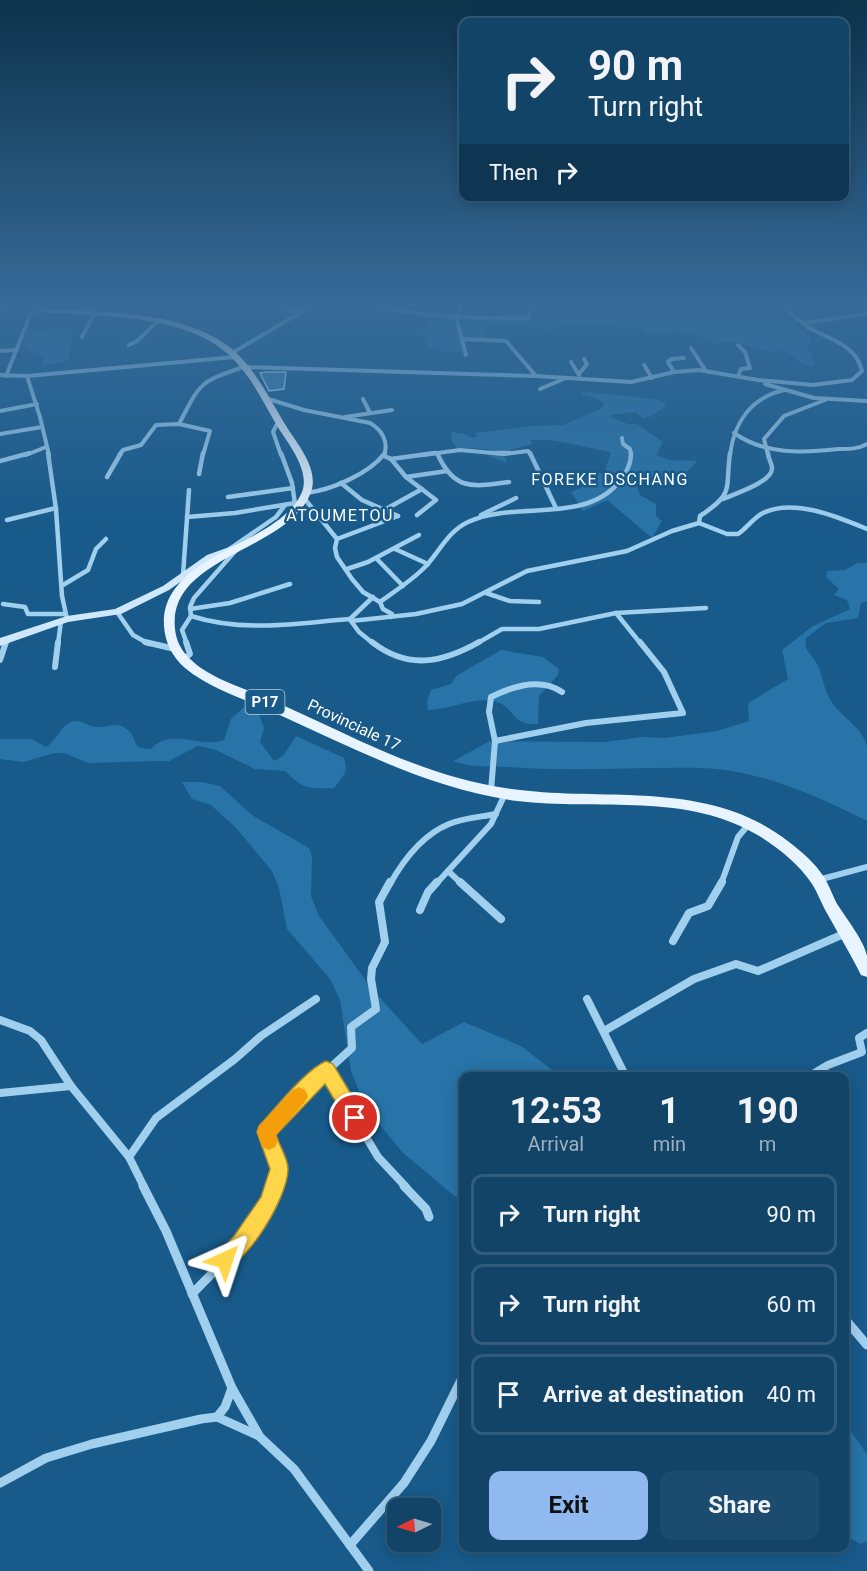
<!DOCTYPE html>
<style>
body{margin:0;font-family:Roboto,sans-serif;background:#1b4b6e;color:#f1f3f6;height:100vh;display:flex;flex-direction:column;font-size:22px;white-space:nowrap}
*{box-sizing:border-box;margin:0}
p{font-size:20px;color:#9cb0c0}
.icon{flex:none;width:33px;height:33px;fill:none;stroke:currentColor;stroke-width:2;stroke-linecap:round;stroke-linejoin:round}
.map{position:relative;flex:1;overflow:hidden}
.drawer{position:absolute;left:459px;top:1072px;width:390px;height:480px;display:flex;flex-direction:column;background:#124468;border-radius:12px;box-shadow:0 3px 15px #0003,0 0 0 2px #315c7c}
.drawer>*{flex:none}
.top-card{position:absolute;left:459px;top:18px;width:390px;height:183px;border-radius:12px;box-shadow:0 3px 15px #0003,0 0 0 2px #315c7c;background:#124468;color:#f1f3f6;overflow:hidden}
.needle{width:39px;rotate:265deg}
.buttons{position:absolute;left:387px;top:1498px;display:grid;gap:12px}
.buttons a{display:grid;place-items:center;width:54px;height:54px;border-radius:12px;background:#124468;box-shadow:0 3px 15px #0003,0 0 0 2px #315c7c;font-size:30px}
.pin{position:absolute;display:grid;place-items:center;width:51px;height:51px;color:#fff;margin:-26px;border:3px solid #fff;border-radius:50%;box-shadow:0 2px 6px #0007}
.me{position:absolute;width:66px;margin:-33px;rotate:42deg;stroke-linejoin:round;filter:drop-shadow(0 0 4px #0008)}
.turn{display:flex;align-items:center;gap:21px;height:126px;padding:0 30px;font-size:27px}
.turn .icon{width:78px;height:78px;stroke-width:2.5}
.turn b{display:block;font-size:42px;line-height:51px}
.then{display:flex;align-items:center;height:57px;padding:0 30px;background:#0003;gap:12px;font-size:22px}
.eta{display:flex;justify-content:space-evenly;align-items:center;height:102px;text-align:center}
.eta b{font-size:36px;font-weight:700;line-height:42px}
.primary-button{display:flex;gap:12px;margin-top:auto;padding:12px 30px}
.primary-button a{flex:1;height:69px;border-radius:12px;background:#90b9f0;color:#111;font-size:24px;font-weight:700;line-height:69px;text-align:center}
.primary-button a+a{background:#1b4b6e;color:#f1f3f6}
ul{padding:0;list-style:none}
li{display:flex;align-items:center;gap:18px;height:81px;margin:0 12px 9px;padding:0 18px;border:3px solid #315c7c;border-radius:12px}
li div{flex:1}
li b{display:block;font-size:22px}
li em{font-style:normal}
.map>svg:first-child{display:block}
.green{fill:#2873a7}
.building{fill:#4084b3;stroke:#c7e5fa;stroke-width:1.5}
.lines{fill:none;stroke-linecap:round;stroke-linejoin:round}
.street-far4{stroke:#a1cfee;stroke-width:4}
.street-far3{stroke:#a1cfee;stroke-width:4.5}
.street-far2{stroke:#a1cfee;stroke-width:6}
.street-far1{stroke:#a1cfee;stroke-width:8}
.street{stroke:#a1cfee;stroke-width:9}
.secondary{fill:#cee7fa;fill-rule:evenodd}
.primary{fill:#e8f4ff;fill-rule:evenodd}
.route{fill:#ffd54a;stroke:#a68a30;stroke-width:1.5}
.slow{fill:#f59e0b}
.labels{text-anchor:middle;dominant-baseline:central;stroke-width:5;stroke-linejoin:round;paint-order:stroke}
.shield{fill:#185a8a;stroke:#bacedc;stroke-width:1.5}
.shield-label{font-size:15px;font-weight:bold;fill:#fff}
.far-quarter-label{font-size:16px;letter-spacing:1.5px;fill:#fff;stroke:#185a8a}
.street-label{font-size:16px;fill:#fff;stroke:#185a8a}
</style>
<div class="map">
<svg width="867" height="1571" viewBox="0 0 867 1571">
<rect width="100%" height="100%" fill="#185a8a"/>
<g class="green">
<path d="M504,305H668L674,315L718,317L724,313L719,305H773L812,340L806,350L812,354L813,367C796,365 795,354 780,349L778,354L732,341L716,344L699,335L680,331L647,334L641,328L629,330L615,324L567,323L550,330L528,327L527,324H513L514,327L491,325L483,328L488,341L461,342L464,352L443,353L440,348H429L427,336H415L416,329L427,328L431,319L417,316L437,312L435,316L502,317Z"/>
<polygon points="73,329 69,359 61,363 42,365 44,358 23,346 27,330"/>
<path d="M589,392L655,399L666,404L665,407L650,417L643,418L636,412L611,415L612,418L628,424H637L663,442L656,455L669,460L697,461L681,478L668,480L644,477L636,485L640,495L656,504V516L662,521L652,538L607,500L583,511L571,492L581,488L591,471L604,474L611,452C583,447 557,438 530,440L532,444L502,452L507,463L489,456L488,449L457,448L452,442L451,432L466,434L469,437H477L475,433L531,426L563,425L601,409L605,403L587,395L583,396L581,393Z"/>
<path d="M858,563H867V601L861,603L858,618L826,623L806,638C804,651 810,652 816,662C824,675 822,689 833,704C843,718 864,729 867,747C867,767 867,800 867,821C816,795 757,769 699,768C634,767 571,772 507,767C486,766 473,768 453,761L490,741L605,742L642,737L664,738L717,731L749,721L748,703L788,679L782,650L813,626L850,609L847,600L834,595L839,589L826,577L827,571L845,570Z"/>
<path d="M501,650L543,657L559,669L558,675L539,696L538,724C511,727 514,705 494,701C471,697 450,710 428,710L427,701L431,690L451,684L456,676Z"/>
<path d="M244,707L259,714L264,728L260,742L274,761L283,756L296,736L344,758C349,772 343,777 334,788C309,789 303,789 285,771L255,769L216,750L198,746L169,761H159L88,763L64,753H54L24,762L0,759V739H32L46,747C56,741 59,729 69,723C79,717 86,726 96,727C108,728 117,720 128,730C139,740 130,749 151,749C171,726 201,749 224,740L231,719Z"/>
<polygon points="182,782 202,782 220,786 252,815 309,848 312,857 311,896 319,916 372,989 422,1044 464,1022 521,1046 561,1077 464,1077 463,1203 403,1153 366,1108 351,1071 340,1000 330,979 287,929 279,888 272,871 237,829 211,805 192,799"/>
<polygon points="844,1422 867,1454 867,1541 861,1544 845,1536"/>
</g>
<polygon class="building" points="266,372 286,372 284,389 269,391 260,373"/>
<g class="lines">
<g class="street-far4">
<polyline points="272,305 298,312"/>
<path d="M369,305C422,317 475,319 529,318V305"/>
<polyline points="462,305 456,317 466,355"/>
<polyline points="560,305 560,308"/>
<polyline points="0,308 27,305"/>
<polyline points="803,323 867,314"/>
<polyline points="82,337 95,312"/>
<polyline points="462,339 506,341 536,376"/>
<polyline points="129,345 137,341 157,322"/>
<polyline points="738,345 745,352 750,368 741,369 738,376"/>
<polyline points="691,348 706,371"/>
<polyline points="0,351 17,350"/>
<polyline points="232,353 313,305"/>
<polyline points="571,362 579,375"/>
<polyline points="644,365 652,378"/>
<polyline points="674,372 668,362 671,359 684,358"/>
<polyline points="579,374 587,364 584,359"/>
<polyline points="0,375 27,376 40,417 49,455"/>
<polyline points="6,376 31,313 39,307"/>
<polyline points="27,376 235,357"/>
<polyline points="765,384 814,398 867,401"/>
<polyline points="540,389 566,378"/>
<path d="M265,398L304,410L370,423C382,430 389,442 384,455"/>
<polyline points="363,399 370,413"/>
<polyline points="0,411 37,404"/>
<polyline points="345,417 392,410"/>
<polyline points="278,422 273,432 281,455"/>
<path d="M179,424C201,382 198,383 243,367L536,376L631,382L674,372L699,370L758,380L813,385L852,380L862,371C856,344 828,339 808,327C798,320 790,313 781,305"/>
<path d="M734,433C765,455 803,453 839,449C849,449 859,449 867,444"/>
<polyline points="0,434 42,427"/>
<polyline points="622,438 623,444 630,449 631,455"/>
<polyline points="26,455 46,447"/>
<polyline points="119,455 123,450 141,445 156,425 179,424 210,431 203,455"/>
<polyline points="423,455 460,450 504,454 528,451 531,455"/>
<path d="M730,455C734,422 751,398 784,390"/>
<polyline points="768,455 764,439 784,416 825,400"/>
</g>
<g class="street-far3">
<polyline points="48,453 56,509 62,596 67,619"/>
<polyline points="281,453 292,483 295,504"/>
<path d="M437,453C454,491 472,487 509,482"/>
<polyline points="496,453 510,453"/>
<polyline points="530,453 556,508"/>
<polyline points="384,456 391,459 435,453"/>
<polyline points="391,459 406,477 436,500 417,515"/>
<polyline points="0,461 30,453"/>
<polyline points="199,474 203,453"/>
<polyline points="107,477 121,453"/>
<polyline points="406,477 447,471"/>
<polyline points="341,483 362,500 398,516"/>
<path d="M306,493C331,490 369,474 385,453"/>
<polyline points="228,497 293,488"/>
<polyline points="304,498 337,539 335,548 337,557 352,579 363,592 380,602 383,609 392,614 391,617"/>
<path d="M723,499C734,494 773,482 772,468C772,464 768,458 768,453"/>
<polyline points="386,509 422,489"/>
<polyline points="481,515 516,498"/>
<polyline points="187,517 235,513 295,503"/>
<polyline points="7,520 56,508"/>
<path d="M699,523L700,516C735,493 725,490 730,453"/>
<polyline points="337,539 398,516"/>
<path d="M237,549L194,598L190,607L191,616C244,633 296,623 350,619L351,621L416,614L462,604L527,571L627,551L672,531L699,523L727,534H738C747,528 753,518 763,513C794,498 838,517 867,529"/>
<polyline points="395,549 428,564"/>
<polyline points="228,550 276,517 285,505"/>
<polyline points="376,558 403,586"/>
<polyline points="347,569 368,562 419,535"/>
<polyline points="183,575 189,490"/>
<polyline points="63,585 88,570 96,549 106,539"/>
<polyline points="486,593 510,601 539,602"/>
<path d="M380,602C395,591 411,581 424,568C438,554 448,531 468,522C514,500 584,525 619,482C626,473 631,465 631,453"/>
<polyline points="3,604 25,607 28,614 65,614"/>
<polyline points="190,609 230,603 290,584"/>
<polyline points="117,612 133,635 149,644"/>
<polyline points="616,613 641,644"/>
<polyline points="350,619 373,597"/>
<polyline points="351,621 359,632 374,644"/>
<polyline points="5,644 6,641"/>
<polyline points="58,644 61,621"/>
<polyline points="187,644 182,630 191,616"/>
<polyline points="476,644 502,629 539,629 616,613 706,608"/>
</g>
<g class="street-far2">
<polyline points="145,642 175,649"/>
<path d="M372,642C408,670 442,663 479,642"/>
<polyline points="0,660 6,642"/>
<polyline points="183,660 190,654 186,642"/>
<polyline points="55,667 58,642"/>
<polyline points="495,741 586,723 683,713 664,672 640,642"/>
<path d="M491,791L495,741L489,712L491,697C513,686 540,677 562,692"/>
<polyline points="448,871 462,884"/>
<polyline points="818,880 867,867"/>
<path d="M390,884C404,859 422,835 449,824C463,818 481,817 496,814"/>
<polyline points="436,884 491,824 505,794"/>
<polyline points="721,884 738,837 749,824"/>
</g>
<g class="street-far1">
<polyline points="460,882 501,919"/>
<polyline points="420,910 428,892 437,882"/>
<polyline points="673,941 689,913 708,906 722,882"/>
<polyline points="587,999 626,1077"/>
<polyline points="0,1020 30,1031 41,1040 71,1086"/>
<polyline points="604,1031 694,979 736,964 758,971 846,933"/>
<polyline points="326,1070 378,1157 406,1187"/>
<polyline points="808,1077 828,1065 862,1052 859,1038 867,1033"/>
<polyline points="0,1093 71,1086 129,1157 144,1187"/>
<polyline points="129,1157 156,1118 235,1059 261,1036 316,999"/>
<polyline points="274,1187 279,1169 266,1133 298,1097 352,1048 351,1027 376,1009 371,979 372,968 385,942 379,902 390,882"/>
</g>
<g class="street">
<polyline points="143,1186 166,1231 232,1388 260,1437 294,1469 369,1571"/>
<polyline points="404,1186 426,1209 429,1217"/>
<path d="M192,1294C222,1262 263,1228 274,1186"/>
<polyline points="844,1318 867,1345"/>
<polyline points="217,1417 225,1407 232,1388"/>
<polyline points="0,1483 46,1458 92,1444 201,1419 217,1417 259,1436"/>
<polyline points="350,1545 404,1483 431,1441 464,1374"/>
</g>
<polygon class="secondary" points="235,545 238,546 238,550 213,559 169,590 121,614 68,622 0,646 0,638 67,616 115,609 163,586 207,555"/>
<path class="primary" d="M35,305H43L50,309C106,312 186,311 232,349C256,369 271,402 288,429C299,446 319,470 311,492C289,553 160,556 176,635C179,650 190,660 201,668C220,681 243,688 264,697C297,711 328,726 360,741C411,764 464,784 520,790C611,801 711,780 789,842C802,852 815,863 824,877C829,885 832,894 836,902C845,917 864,940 867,956C867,963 867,971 867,977L861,975C851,955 839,935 828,915C822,905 818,893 812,884C800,865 780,849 761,837C687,791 599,811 517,801C429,789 351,747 271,711C242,698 209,688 185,668C172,657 165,642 164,626C160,553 280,546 302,492C310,471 290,446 279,429C264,404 251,375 229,355C186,315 105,316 50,313L41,312Z"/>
</g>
<linearGradient id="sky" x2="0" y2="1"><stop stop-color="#0d324c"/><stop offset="0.58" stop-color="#376b98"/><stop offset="1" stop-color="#376b98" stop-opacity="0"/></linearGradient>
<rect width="867" height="525" fill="url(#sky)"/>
<path class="route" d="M326,1061L333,1064L362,1112L364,1118L362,1124L355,1127L349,1124L325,1084L276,1135C279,1145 289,1160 288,1170C287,1198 250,1259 225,1269L218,1267L215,1260L218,1253L234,1236L261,1197L270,1169L257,1132L259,1126C276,1108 305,1070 326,1061Z"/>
<polygon class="slow" points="299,1087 305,1090 308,1096 305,1102 276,1135 278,1140 275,1147 269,1150 262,1147 257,1132 259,1126 293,1090"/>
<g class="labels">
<rect class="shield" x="245.5" y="690" width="39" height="24" rx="4.5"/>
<g class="shield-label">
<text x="265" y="702">P17</text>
</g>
<g class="far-quarter-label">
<text x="610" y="479">FOREKE DSCHANG</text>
<text x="340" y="515">ATOUMETOU</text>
</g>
<g class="street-label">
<text transform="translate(354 725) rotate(25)">Provinciale 17</text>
</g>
</g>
</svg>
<div class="buttons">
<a><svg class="needle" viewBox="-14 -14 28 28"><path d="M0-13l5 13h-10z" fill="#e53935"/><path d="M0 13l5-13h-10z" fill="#9cb0c0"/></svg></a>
</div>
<div class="pin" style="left:355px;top:1118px;background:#d93025"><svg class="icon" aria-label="arrive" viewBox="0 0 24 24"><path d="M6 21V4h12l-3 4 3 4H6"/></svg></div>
<svg class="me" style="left:225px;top:1260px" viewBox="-20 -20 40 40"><path d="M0-17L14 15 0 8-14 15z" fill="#ffd54a" stroke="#fff" stroke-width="4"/></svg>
<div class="top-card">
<div class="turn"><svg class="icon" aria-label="right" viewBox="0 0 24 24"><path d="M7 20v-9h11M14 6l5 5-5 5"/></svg><div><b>90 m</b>Turn right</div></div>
<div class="then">Then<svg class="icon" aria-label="right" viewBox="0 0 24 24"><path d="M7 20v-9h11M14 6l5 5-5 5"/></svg></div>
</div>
<section class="drawer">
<div class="eta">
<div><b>12:53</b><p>Arrival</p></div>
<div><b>1</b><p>min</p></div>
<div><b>190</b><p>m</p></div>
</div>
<ul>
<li><svg class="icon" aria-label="right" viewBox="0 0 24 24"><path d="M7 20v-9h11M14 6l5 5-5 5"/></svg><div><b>Turn right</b></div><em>90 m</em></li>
<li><svg class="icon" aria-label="right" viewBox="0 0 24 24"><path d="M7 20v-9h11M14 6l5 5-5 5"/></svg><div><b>Turn right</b></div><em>60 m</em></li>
<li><svg class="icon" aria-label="arrive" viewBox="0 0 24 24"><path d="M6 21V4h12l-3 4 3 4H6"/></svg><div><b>Arrive at destination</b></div><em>40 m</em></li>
</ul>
<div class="primary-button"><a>Exit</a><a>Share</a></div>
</section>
</div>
